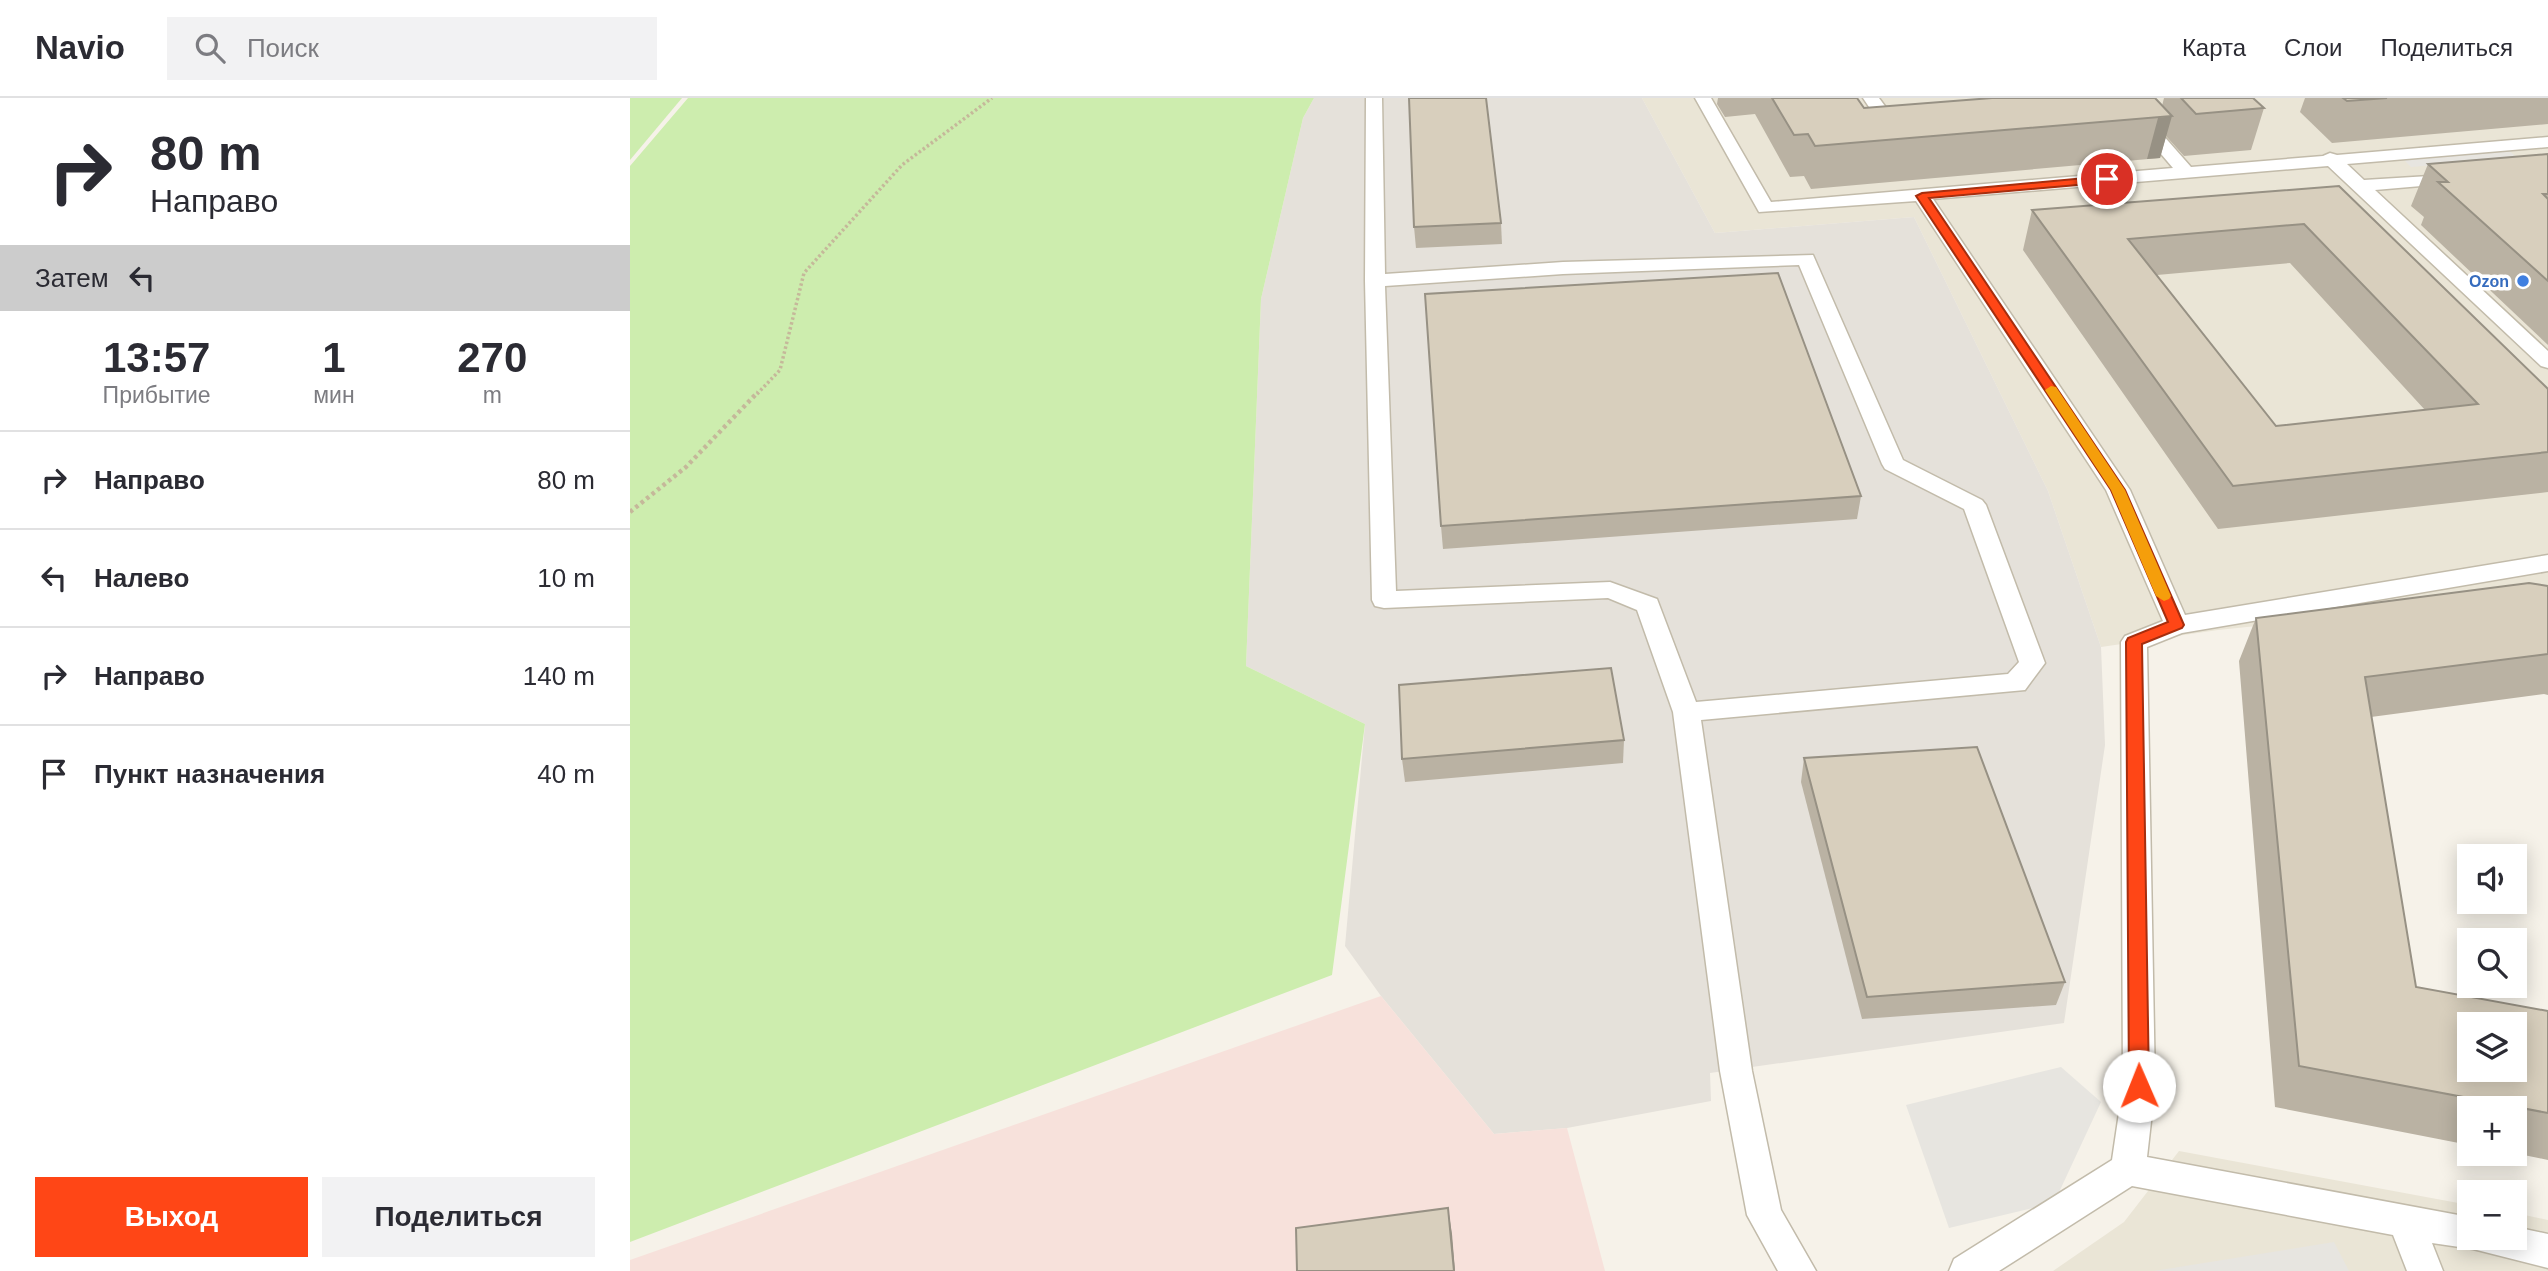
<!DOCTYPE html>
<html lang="ru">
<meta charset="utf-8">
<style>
body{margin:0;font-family:Arial,sans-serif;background:#f2f2f3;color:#2b2b33;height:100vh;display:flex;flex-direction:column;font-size:26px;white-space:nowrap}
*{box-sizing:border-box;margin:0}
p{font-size:23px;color:#7c7c81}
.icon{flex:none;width:38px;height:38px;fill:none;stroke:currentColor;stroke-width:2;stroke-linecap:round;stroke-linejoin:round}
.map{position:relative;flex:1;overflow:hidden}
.drawer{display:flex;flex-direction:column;background:#fff;width:630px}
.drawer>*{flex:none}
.hud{background:#fff;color:#2b2b33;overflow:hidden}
.fabs{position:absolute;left:1827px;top:746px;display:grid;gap:14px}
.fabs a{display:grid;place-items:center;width:70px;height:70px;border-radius:0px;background:#fff;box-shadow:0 4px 18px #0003;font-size:35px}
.pin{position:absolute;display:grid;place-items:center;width:60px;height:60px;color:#fff;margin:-30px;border:4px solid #fff;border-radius:50%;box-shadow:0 2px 7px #0007}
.me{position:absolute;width:77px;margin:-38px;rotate:359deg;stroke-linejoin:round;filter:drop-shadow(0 0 5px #0008)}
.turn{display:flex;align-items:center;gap:24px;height:147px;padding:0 35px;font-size:32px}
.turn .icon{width:91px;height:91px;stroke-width:2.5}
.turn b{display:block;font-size:49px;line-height:60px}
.then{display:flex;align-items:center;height:66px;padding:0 35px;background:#0003;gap:14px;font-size:26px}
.eta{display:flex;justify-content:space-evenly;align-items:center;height:119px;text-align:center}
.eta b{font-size:42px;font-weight:800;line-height:49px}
.cta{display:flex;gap:14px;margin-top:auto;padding:14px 35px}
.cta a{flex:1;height:80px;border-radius:0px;background:#ff4616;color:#fff;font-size:28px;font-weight:800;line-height:80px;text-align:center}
.cta a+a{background:#f2f2f3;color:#2b2b33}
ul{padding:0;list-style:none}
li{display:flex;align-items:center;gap:21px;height:98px;padding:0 35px;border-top:2px solid #e1e1e2}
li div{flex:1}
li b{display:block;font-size:26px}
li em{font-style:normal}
header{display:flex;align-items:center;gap:42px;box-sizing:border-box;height:98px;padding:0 35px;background:#fff;border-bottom:2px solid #e1e1e2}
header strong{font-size:33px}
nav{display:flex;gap:38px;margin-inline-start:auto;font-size:24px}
.search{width:490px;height:63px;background:#f2f2f3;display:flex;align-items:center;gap:18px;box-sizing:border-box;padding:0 24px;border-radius:0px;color:#7c7c81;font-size:26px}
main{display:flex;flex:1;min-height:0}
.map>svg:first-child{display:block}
.residential{fill:#eae5d6}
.industrial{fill:#e5e1da}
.medical{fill:#f7e1db}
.green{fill:#cdedae}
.parking{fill:#e7e5e0}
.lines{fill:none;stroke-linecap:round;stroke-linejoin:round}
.lane-casing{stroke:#c2bbaa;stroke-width:3}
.path-far1{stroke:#c5b89a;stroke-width:3.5;stroke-dasharray:2.5 2.5;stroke-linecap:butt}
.path{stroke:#c5b89a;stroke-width:4.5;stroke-dasharray:3.5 3.5;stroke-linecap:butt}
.lane{fill:#fff;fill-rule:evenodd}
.wall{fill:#bab2a3;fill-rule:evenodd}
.shaded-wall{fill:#979184}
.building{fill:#d8cfbd;stroke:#979184;stroke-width:2;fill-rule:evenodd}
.route{fill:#ff4616;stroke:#a62e0e;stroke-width:2}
.slow{fill:#f59e0b}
.shop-dot{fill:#3f7fe0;stroke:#fff;stroke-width:2.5}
.labels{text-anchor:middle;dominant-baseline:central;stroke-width:7;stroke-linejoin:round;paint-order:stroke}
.far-shop-label{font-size:16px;font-weight:bold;fill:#366cbe;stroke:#fff;text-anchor:end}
</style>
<header>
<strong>Navio</strong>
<div class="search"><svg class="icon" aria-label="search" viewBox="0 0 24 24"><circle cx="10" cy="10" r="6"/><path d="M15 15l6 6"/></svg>Поиск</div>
<nav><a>Карта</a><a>Слои</a><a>Поделиться</a></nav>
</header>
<main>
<section class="drawer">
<div class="hud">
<div class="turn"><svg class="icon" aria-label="right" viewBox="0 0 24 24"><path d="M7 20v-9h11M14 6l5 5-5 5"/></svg><div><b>80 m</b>Направо</div></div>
<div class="then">Затем<svg class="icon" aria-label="left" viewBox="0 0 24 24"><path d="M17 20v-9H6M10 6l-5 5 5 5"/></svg></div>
</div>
<div class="eta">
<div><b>13:57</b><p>Прибытие</p></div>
<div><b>1</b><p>мин</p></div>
<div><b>270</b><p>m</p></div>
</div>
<ul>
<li><svg class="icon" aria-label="right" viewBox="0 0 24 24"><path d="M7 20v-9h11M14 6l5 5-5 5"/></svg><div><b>Направо</b></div><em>80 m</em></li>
<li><svg class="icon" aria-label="left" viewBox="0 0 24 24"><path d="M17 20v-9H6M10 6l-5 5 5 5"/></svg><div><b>Налево</b></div><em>10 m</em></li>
<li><svg class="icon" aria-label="right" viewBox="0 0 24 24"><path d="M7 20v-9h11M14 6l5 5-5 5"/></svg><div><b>Направо</b></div><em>140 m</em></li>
<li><svg class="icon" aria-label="arrive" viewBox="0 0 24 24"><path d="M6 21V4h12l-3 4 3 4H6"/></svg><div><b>Пункт назначения</b></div><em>40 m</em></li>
</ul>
<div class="cta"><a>Выход</a><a>Поделиться</a></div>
</section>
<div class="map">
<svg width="1918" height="1173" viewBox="0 0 1918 1173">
<rect width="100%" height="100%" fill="#f6f2e9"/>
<g class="residential">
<polygon points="1012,0 1918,0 1918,498 1588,532 1471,549 1418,393 1284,119 1085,135"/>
<polygon points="1549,1053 1839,1107 1839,1139 1885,1139 1885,1115 1918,1122 1918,1173 1423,1173 1494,1124"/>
</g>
<polygon class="industrial" points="684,0 1012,0 1085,135 1284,119 1418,393 1471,549 1475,647 1434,925 1080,975 1081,1003 937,1030 864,1036 751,898 715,848 735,626 616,568 631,201 673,20"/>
<polygon class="medical" points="751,898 864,1036 937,1030 975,1173 0,1173 0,1162"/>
<g class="green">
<polygon points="0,0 52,0 0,62"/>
<polygon points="58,0 684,0 673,20 631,201 616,568 735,626 702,877 0,1144 0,68"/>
</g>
<g class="parking">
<polygon points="1878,52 1888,60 1781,69 1772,60"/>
<polygon points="1431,969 1471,1004 1424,1105 1319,1130 1276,1007"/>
<polygon points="1704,1144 1719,1173 1524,1173"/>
</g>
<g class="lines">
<defs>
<g id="lane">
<path d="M736,0H752L755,176L933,164L1183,157L1273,362L1352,402L1356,407L1415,565L1395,592L1071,622L1122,973L1151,1112L1186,1173H1148L1117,1117L1090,973L1043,614L1007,512L978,500L754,510L745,508L742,502L735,183ZM1169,167L1252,366L1255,371L1334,411L1389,564L1378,576L1066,604L1027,501L980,484L766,493L755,188L933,176Z"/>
<polygon points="1065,0 1081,0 1141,104 1543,70 1503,23 1511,18 1517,19 1561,69 1693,58 1700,55 1707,57 1918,39 1918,49 1717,66 1734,82 1832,76 1835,80 1826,85 1745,92 1918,253 1918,270 1911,268 1698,68 1303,101 1500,392 1555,517 1918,457 1918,473 1552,535 1517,549 1525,988 1517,1059 1839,1119 1839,1139 1885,1139 1885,1129 1918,1136 1918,1170 1843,1151 1802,1145 1813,1173 1777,1173 1763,1137 1502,1088 1369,1173 1319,1173 1324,1161 1482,1062 1493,988 1491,544 1495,538 1533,523 1476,392 1286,103 1129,114"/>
<polygon points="1233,0 1249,0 1266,23 1278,24 1281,28 1272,33 1255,33"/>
</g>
</defs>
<use href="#lane" class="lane-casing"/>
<polyline class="path-far1" points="127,296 150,272 174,175 272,67 362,0"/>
<polyline class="path" points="0,414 56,369 128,294"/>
<use href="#lane" class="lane"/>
</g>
<g class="wall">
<polygon points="1088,0 1227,0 1234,10 1532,8 1534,0 1623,0 1634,10 1621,52 1554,58 1536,38 1530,60 1181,91 1174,78 1160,79 1125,16 1095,19 1087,6"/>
<polygon points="1675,0 1918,0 1918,26 1702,45 1670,14"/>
<polygon points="1918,56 1918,247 1791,127 1794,119 1781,108 1798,66"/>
<path d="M1709,88L1918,291V394L1588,431L1393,152L1402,112ZM1660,165L1795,312L1646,328L1527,177Z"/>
<polygon points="871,125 872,146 786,150 784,129"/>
<polygon points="1231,398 1227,421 813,451 811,428"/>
<polygon points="1918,488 1918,597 1914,596 1741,619 1786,889 1918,913 1918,1062 1884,1055 1885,1055 1885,1010 1839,1010 1839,1047 1645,1009 1609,563 1626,520"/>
<polygon points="994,642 993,665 775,684 772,661"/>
<polygon points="1174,660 1435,884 1426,907 1232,921 1171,684"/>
</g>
<g class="shaded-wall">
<polygon points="1542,18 1530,60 1517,61 1528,20"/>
<polygon points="818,1110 822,1136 825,1173 824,1173"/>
</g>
<g class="building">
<polygon points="779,0 856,0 871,125 784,129"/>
<polygon points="1142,0 1227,0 1234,10 1362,0 1525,0 1542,18 1185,48 1178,36 1164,37"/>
<polygon points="1551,0 1623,0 1634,10 1566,16"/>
<polygon points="1713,0 1757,0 1717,3"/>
<polygon points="1918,56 1918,96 1913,96 1918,101 1918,183 1808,84 1818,84 1798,66"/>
<path d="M1709,88L1918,291V354L1603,388L1402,112ZM1674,126L1848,306L1646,328L1498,141Z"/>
<polygon points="1148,175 1231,398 811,428 795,196"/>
<path d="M1899,485L1918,488V556L1735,579L1786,889L1918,913V1015L1669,968L1626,520ZM1839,926H1885V971H1839Z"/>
<polygon points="981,570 994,642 772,661 769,587"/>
<polygon points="1347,649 1435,884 1237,899 1174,660"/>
<polygon points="818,1110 824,1173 667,1173 666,1130"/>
</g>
<polygon class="route" points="1477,78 1481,79 1481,84 1299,100 1495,392 1554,527 1552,530 1512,546 1519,988 1516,994 1509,997 1502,994 1499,988 1496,544 1498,540 1538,524 1481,392 1286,98 1292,95"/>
<polygon class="slow" points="1421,288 1426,289 1495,392 1541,498 1539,501 1534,503 1526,498 1481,392 1415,292"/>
<circle class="shop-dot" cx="1893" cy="183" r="7"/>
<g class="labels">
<g class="far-shop-label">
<text x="1879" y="183">Ozon</text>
</g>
</g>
</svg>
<div class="fabs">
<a><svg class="icon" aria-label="sound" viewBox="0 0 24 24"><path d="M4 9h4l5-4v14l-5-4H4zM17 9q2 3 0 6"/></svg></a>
<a><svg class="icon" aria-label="search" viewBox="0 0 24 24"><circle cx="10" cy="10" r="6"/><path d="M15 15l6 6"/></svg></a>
<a><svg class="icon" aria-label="layers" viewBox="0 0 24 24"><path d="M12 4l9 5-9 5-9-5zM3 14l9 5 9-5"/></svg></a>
<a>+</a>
<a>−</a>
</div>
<div class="pin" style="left:1477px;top:81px;background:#d93025"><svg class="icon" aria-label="arrive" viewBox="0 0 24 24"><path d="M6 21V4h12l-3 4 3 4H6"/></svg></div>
<svg class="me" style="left:1509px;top:988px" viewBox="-20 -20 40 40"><circle r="19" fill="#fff"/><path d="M0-13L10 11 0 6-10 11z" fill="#ff4616"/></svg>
</div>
</main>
